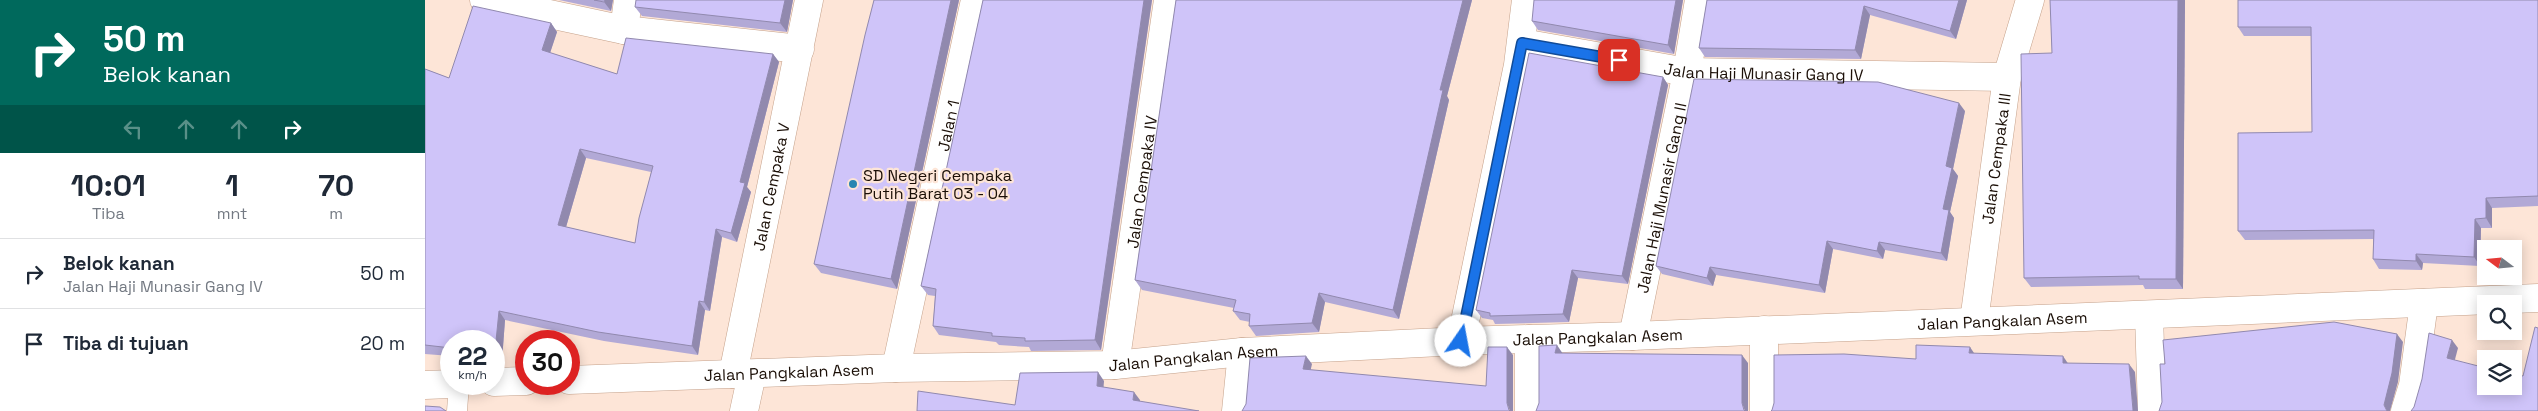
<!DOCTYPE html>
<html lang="id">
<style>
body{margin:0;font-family:"Space Grotesk",sans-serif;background:#f6f6f7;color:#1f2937;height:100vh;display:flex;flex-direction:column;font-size:19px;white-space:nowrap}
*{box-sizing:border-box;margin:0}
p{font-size:16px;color:#747a83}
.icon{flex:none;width:28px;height:28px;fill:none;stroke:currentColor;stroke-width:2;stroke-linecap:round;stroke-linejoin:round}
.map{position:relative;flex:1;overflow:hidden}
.sheet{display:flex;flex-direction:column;background:#fff;width:425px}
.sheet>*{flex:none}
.guide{background:#00695c;color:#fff;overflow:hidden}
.needle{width:32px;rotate:286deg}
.controls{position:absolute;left:2052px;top:240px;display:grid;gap:10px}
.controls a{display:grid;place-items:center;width:45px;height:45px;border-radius:0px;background:#fff;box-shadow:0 2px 12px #0003;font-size:25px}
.speed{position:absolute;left:15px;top:330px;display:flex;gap:10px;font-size:25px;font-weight:700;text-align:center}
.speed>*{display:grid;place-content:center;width:65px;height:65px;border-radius:50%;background:#fff;box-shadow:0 2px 12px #0003;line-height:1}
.speed small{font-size:12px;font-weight:400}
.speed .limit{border:8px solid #d22;background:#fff;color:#111}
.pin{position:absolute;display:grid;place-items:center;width:42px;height:42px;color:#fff;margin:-21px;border-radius:10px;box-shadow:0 2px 8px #0006}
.me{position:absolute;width:55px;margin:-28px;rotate:12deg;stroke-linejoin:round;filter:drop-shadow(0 0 4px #0008)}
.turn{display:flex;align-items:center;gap:18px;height:105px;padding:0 20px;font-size:22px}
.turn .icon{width:65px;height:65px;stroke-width:2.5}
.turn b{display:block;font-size:35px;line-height:42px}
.lanes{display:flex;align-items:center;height:48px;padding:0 20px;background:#0003;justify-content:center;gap:25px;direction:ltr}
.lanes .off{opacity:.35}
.eta{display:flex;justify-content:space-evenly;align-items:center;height:85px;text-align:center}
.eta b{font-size:30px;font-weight:700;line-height:35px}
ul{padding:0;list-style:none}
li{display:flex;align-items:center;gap:15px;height:70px;padding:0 20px;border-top:1px solid #e0e1e3}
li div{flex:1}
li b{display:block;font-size:19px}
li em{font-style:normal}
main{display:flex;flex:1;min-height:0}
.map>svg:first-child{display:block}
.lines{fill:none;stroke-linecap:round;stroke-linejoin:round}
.service-casing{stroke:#c5a18a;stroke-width:21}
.minor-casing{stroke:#c5a18a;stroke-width:29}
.tertiary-casing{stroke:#c5a18a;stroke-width:29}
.service{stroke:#fff;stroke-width:20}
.minor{stroke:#fff;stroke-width:28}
.tertiary{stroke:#fff;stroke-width:28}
.wall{fill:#b2a9d6;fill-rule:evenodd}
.shaded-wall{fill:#9189ae}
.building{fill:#cfc4f9;stroke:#9189ae;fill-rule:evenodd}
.route-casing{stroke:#114b97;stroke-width:12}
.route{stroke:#1a73e8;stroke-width:9}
.poi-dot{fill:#2785b1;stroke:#fde5d7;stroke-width:2}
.labels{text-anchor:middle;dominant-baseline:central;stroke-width:4.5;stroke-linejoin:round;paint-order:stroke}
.street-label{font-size:16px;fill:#1b0f07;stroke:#fde5d7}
.poi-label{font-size:16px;fill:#1b0f07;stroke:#fde5d7;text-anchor:start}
</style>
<main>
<section class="sheet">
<div class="guide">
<div class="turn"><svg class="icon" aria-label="right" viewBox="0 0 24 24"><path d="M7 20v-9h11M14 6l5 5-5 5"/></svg><div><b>50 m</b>Belok kanan</div></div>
<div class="lanes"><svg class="icon off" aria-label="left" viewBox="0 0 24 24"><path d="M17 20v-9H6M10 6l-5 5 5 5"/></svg><svg class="icon off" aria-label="ahead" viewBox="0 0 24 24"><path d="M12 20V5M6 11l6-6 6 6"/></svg><svg class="icon off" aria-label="ahead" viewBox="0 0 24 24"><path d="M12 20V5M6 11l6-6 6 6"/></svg><svg class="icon" aria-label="right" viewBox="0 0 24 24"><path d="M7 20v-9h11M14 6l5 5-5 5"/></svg></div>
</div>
<div class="eta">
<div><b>10:01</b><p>Tiba</p></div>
<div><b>1</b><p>mnt</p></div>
<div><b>70</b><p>m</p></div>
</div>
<ul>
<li><svg class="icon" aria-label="right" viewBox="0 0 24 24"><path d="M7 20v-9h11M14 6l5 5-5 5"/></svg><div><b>Belok kanan</b><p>Jalan Haji Munasir Gang IV</p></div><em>50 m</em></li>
<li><svg class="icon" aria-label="arrive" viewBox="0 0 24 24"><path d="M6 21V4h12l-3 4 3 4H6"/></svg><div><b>Tiba di tujuan</b></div><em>20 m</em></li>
</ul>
</section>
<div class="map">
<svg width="2113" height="411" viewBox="0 0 2113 411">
<rect width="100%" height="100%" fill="#fde5d7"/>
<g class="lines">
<defs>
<polyline id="service" points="32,411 34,384"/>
<g id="minor">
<polyline points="59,0 199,30 375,49"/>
<polyline points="199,30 203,0"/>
<path id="s1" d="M1097,43L1262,72L1582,77"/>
<polyline points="1724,315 1727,411"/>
<path id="s2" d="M1549,321L1582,77L1605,0"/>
<polyline points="1339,330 1339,411"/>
<path id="s3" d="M1208,336L1262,72L1274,0"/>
<polyline points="1104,339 1104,411"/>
<polyline points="1036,341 1093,65 1101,0"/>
<path id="s4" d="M690,365L743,0"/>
<path id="s5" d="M471,368L550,0"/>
<path id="s6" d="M308,374L384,0"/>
<polyline points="319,411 327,374"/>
<polyline points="811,411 817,352"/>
<polyline points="1980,411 1988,385 1999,303"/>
</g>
<g id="tertiary">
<path id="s7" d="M144,380L471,368L690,365L817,352L1036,341L1208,336L2113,298"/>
<polyline points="69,382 101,381"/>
<polyline points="0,385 26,384"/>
</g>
</defs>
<use href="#service" class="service-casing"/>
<use href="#minor" class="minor-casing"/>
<use href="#tertiary" class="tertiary-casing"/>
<use href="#service" class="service"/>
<use href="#minor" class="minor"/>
<use href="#tertiary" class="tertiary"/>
</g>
<g class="wall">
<polygon points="134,0 188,0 186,11"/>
<polygon points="368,0 362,32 217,16 210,7"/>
<polygon points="449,0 534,0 472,289 396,273 389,264"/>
<polygon points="558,0 727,0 676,350 606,351 604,347 574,345 571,342 514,335 508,326 510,296 503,295 496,286"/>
<polygon points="751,0 1047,0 1022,96 1024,100 974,319 900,302 894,332 831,336 824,326 825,322 815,320 808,311 809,308 717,290 710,280"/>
<polygon points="1258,0 1249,54 1113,30 1107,21"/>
<polygon points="1282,0 1542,0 1531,39 1445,15 1436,59 1280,57 1274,48"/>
<polygon points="1625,0 1760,0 1758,289 1720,289 1718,285 1606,287 1599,278 1627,53"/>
<polygon points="2113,0 2113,206 2067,208 2067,228 2056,228 2055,266 1998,263 1997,270 1954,269 1948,259 1948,239 1820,240 1813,231 1887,132 1886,36 1819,36 1813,27"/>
<path d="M126,23L132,32L125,53L192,74L348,54L354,62L322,187L326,192L312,242L297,237L285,311L280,310L273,355L179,341L80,320L77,360L69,359V341H26V356L0,354V69L24,78ZM161,158L226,172L210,243L141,227Z"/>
<polygon points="1238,77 1243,85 1203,284 1153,278 1144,322 1070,324 1068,320 1057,318 1051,310"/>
<polygon points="1540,111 1528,169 1533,176 1525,212 1529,218 1522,261 1460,250 1458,259 1408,249 1400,293 1291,275 1288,286 1237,274 1231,266"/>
</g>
<g class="shaded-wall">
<polygon points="180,0 188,0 186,11 179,2"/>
<polygon points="360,0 368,0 362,32 355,23"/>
<polygon points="526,0 534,0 472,289 466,279"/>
<polygon points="719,0 727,0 676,350 670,340"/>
<polygon points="1038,0 1047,0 1022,96 1024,100 974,319 968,310 1015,90"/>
<polygon points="1251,0 1258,0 1249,54 1243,45"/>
<polygon points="1534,0 1542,0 1531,39 1525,31"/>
<polygon points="1753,0 1760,0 1758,289 1751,279"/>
<polygon points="1439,6 1445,15 1436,59 1430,50"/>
<polygon points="126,23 132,32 123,59 117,50"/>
<polygon points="348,54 354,62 322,187 326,192 312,242 306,233 315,182"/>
<polygon points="1238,77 1243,85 1203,284 1197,276"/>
<polygon points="1534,103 1540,111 1528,169 1533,176 1525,212 1529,218 1522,261 1516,253 1518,209 1521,166"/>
<polygon points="155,149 161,158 139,234 133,225"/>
<polygon points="2061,198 2067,208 2067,228 2061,218"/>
<polygon points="2050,219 2056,228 2055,266 2049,257"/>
<polygon points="291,229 297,237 285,311 279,302"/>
<polygon points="1402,241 1408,249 1400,293 1394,285"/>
<polygon points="1454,242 1460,250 1458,259 1452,251"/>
<polygon points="1991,254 1998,263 1997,270 1991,261"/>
<polygon points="1285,267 1291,275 1288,286 1282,278"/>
<polygon points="1147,270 1153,278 1144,322 1138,314"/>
<polygon points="894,293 900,302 894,332 887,323"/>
<polygon points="274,301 280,310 273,355 267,346"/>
<polygon points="74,311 80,320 77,360 70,351"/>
<polygon points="1972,334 1978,342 1973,382 1965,411 1962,411 1959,405"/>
<polygon points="2027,340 2033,348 2028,367 2022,358"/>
<polygon points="1132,345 1138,354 1130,353"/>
<polygon points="1082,347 1088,355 1088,411 1085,411 1082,403"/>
<polygon points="1545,347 1551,356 1544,353"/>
<polygon points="1317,355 1323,363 1323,411 1320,411 1317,403"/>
<polygon points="881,356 887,364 884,377 878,369"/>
<polygon points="1638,356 1644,365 1638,363"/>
<polygon points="1704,364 1710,372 1713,411 1708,411 1708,410"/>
<polygon points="673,372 679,381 678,394 672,386"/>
<polygon points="709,392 715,400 714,408 708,400"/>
</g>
<g class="building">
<polygon points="169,0 180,0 179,2"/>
<polygon points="211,0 360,0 355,23 210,7"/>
<polygon points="449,0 526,0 466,279 389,264 440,35"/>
<polygon points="558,0 719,0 670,340 600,341 600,338 567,336 567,333 508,326 511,289 496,286"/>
<polygon points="751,0 1038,0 1015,90 1018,90 968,310 894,293 887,323 824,326 825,314 808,311 811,300 710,280"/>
<polygon points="1109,0 1251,0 1243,45 1107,21"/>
<polygon points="1282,0 1534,0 1525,31 1439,6 1430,50 1274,48"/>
<polygon points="1625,0 1753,0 1751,279 1714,279 1714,276 1599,278 1596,54 1627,53"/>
<polygon points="1813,0 2113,0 2113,196 2061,198 2061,218 2050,219 2049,257 1991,254 1991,261 1948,259 1949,230 1813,231 1813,133 1887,132 1886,27 1813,27"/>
<path d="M48,6L126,23L117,50L192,74L201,38L348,54L315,182L320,183L306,233L291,229L279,302L274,301L267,346L173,332L74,311L70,351H69V341H26V348L0,345V69L24,78ZM155,149L228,166L214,218L210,243L133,225Z"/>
<polygon points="1104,53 1238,77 1197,276 1147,270 1138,314 1065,316 1065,313 1051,310"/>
<polygon points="1269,79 1453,82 1534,103 1521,166 1527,168 1518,209 1524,210 1516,253 1454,242 1452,251 1402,241 1394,285 1285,267 1282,278 1231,266"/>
<polygon points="1909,322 1972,334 1967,373 1959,405 1962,411 1734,411 1737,402 1735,364 1740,364 1738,340"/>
<polygon points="2110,327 2113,328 2113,411 1986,411 1989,407 1997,379 2004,333 2027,340 2022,358 2061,368 2061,386 2089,386 2089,374 2098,376"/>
<polygon points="1132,345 1130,353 1317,355 1317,403 1319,410 1320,411 1111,411 1114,403 1114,346"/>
<polygon points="1491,345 1545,347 1544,353 1638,356 1638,363 1704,364 1708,410 1708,411 1346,411 1347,410 1349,403 1349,355 1419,354 1491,359"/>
<polygon points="1063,347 1082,347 1082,403 1084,410 1085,411 817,411 821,404 825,358 881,356 878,369 1061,386"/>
<polygon points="673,372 672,386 709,392 708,400 774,411 492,411 493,391 590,405 595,373"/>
<polygon points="0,406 15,407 21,411 0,411"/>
</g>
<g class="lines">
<defs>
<polyline id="route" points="1036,341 1097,43 1194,60"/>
</defs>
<use href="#route" class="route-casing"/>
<use href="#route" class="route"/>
</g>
<circle class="poi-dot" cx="428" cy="184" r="5"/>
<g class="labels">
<g class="street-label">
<text stroke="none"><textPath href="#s1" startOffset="244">Jalan Haji Munasir Gang IV</textPath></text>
<text stroke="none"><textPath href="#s5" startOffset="248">Jalan 1</textPath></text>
<text stroke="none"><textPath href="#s2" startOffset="164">Jalan Cempaka III</textPath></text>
<text stroke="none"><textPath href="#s4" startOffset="185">Jalan Cempaka IV</textPath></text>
<text stroke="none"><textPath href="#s6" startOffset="191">Jalan Cempaka V</textPath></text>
<text stroke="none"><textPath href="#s3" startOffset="141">Jalan Haji Munasir Gang II</textPath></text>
<text stroke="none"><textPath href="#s7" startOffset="1435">Jalan Pangkalan Asem</textPath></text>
<text stroke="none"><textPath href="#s7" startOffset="1030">Jalan Pangkalan Asem</textPath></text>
<text stroke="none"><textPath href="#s7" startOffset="625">Jalan Pangkalan Asem</textPath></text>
<text stroke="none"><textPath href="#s7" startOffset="220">Jalan Pangkalan Asem</textPath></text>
</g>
<g class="poi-label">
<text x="438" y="175">SD Negeri Cempaka<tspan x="438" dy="18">Putih Barat 03 - 04</tspan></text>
</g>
</g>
</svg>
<div class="controls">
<a><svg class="needle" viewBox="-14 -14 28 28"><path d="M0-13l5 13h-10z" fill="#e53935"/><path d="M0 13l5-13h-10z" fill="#747a83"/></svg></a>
<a><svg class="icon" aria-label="search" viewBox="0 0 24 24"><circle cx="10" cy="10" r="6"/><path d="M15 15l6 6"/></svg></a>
<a><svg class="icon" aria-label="layers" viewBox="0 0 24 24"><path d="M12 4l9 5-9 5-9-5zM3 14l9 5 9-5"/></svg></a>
</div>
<div class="speed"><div>22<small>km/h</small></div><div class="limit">30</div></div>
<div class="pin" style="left:1194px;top:60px;background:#d93025"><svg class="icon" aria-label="arrive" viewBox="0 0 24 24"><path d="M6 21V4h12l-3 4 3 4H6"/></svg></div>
<svg class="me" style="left:1036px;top:341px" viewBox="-20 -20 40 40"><circle r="19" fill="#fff"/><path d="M0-13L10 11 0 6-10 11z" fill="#1a73e8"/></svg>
</div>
</main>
